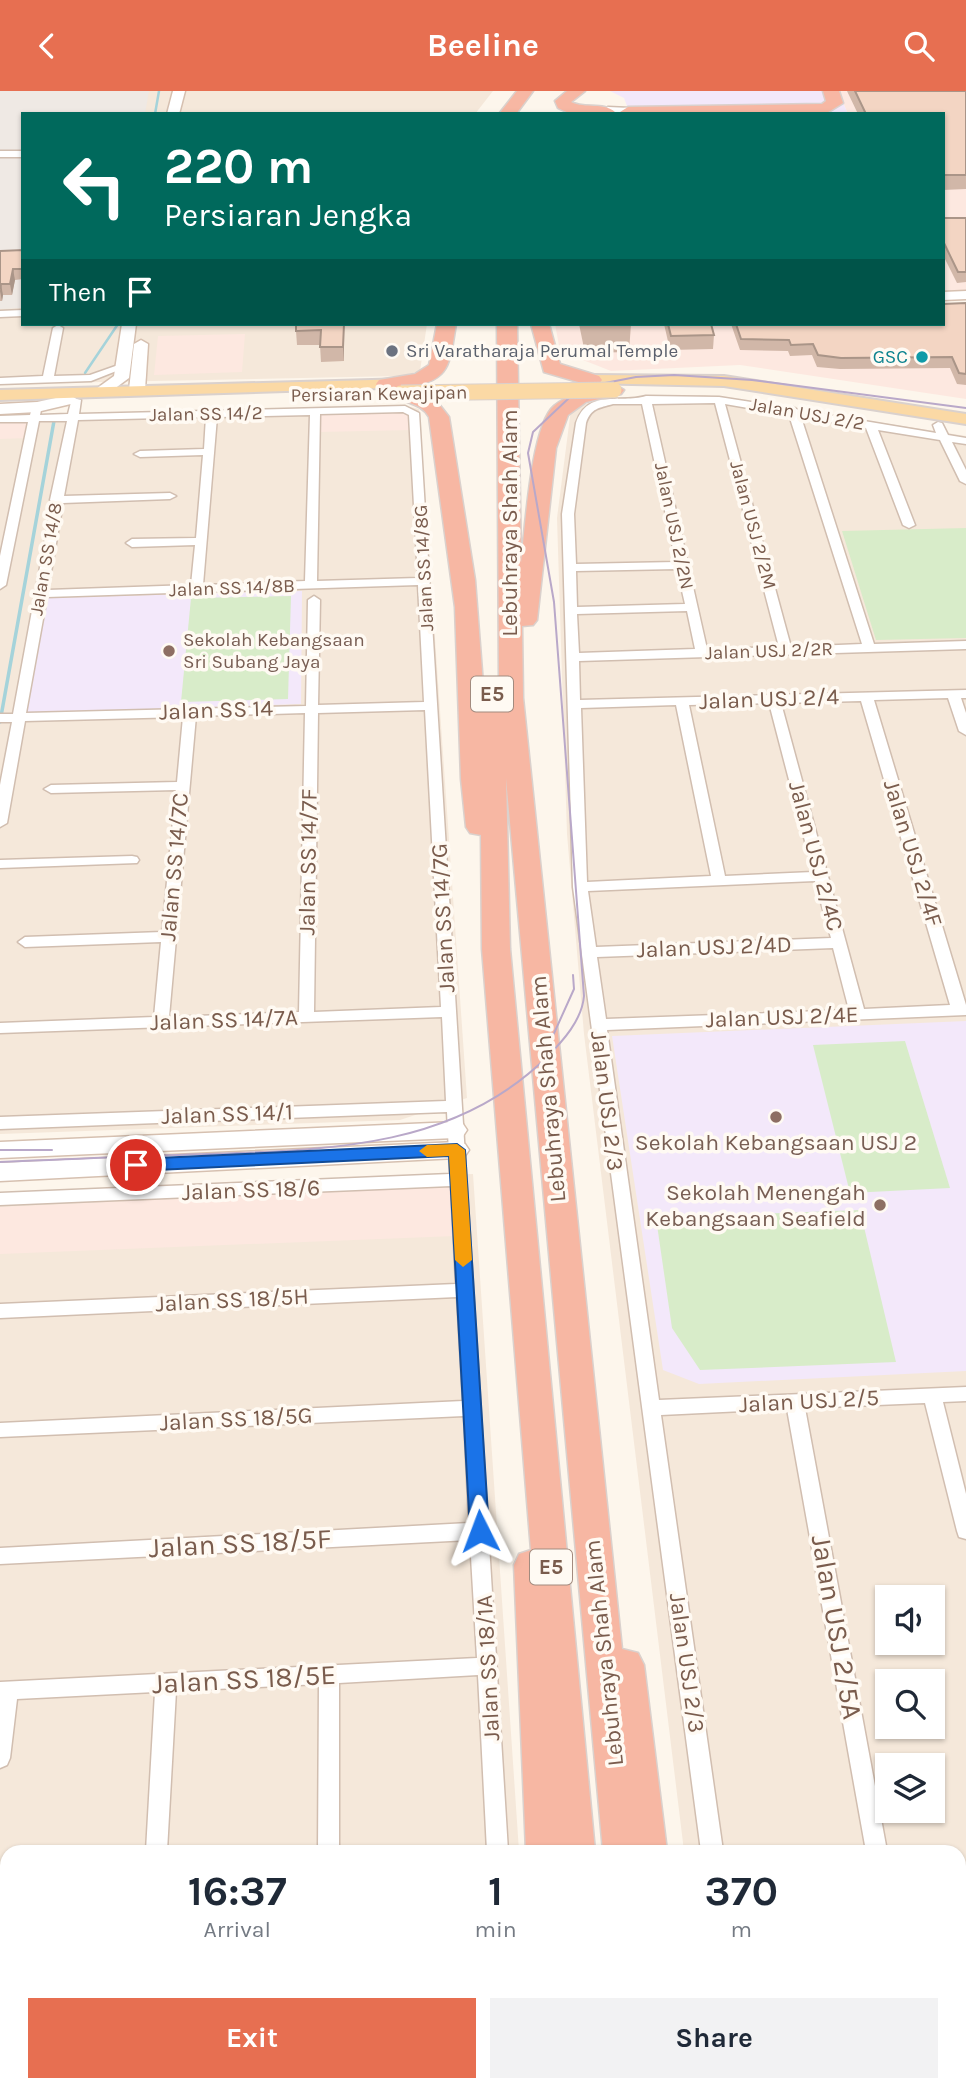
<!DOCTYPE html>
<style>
body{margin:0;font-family:Karla,sans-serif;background:#f2f2f3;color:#1f2937;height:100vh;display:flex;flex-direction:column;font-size:26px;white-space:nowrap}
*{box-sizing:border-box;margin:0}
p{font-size:23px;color:#747a83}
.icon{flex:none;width:38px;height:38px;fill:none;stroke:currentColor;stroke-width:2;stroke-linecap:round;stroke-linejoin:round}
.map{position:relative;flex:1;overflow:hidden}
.sheet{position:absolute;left:0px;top:1754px;width:966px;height:247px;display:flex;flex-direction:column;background:#fff;border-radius:21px 21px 0 0;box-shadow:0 2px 5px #0004}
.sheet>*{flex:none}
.banner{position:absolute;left:21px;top:21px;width:924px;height:214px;border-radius:0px;box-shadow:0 2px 5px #0004;background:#00695c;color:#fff;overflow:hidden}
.fabs{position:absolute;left:875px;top:1494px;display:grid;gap:14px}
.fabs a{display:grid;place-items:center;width:70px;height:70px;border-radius:0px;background:#fff;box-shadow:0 2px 5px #0004;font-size:35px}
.pin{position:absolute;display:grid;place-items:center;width:60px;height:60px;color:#fff;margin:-30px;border:4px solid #fff;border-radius:50%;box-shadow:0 2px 7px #0007}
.me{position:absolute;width:77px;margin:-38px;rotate:357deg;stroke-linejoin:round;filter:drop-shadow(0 0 5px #0008)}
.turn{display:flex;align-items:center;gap:24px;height:147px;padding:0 28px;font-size:32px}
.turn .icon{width:91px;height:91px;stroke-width:2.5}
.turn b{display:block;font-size:49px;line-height:60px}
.then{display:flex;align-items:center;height:66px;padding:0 28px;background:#0003;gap:14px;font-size:26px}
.eta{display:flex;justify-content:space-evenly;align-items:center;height:119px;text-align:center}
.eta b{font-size:42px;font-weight:700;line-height:49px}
.primary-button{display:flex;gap:14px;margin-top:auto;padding:14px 28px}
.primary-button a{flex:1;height:80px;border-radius:0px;background:#e76f51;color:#fff;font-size:28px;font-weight:700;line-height:80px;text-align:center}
.primary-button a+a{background:#f2f2f3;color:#1f2937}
header{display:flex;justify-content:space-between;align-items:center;height:91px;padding:0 28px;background:#e76f51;color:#fff;font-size:32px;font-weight:700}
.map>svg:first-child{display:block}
.residential{fill:#f5e8da;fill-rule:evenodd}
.commercial{fill:#fde8e0}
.industrial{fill:#efe9e4}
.education{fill:#f3e8fa}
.green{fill:#d8ecc9}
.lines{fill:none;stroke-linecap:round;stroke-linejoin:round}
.stream-far1{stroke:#a5d3da;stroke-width:2.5}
.stream{stroke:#a5d3da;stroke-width:3.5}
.street-casing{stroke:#d1beb0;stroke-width:3}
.secondary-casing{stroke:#d6c0b0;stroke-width:3}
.primary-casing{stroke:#dad1cd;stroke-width:4}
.highway-casing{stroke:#dad1cd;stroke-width:3}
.street{fill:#fff;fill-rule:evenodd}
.secondary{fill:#fff;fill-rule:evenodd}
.primary{fill:#fbd9a5;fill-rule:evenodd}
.highway{fill:#f7b7a3;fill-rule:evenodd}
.tram{stroke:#b9a8c9;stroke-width:2}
.primary-bridge-casing{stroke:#dad1cd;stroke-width:17;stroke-linecap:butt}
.primary-bridge{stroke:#fbd9a5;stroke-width:15}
.wall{fill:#d1b7a8}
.shaded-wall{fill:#aa9588}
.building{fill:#f3d5c3;stroke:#aa9588;stroke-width:2}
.route{fill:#1a73e8;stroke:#114b97;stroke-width:2}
.slow{fill:#f59e0b}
.worship-dot{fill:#6b7280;stroke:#fffaf3;stroke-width:2.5}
.culture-dot{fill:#0f9aa8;stroke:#fffaf3;stroke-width:2.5}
.education-dot{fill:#8d6e63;stroke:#fffaf3;stroke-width:2.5}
.labels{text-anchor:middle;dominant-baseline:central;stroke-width:7;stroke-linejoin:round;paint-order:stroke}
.far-worship-label{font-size:19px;fill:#5b616d;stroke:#fffaf3;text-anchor:start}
.far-culture-label{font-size:19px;fill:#0d838f;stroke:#fffaf3;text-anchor:end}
.far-street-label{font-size:19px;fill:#7a5c4d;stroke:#fffaf3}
.far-education-label{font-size:19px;fill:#785e54;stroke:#fffaf3;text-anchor:start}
.shield{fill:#fffaf3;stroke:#a28b7f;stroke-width:2}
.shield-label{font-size:21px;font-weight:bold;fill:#7a5c4d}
.street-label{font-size:23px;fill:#7a5c4d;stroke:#fffaf3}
.education-label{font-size:23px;fill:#785e54;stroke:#fffaf3}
.near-street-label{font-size:28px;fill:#7a5c4d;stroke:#fffaf3}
</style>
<header><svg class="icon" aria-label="back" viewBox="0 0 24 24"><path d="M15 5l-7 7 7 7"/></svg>Beeline<svg class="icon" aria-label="search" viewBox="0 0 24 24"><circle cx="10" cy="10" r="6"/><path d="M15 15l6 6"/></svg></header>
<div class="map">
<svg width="966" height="2000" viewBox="0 0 966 2000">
<rect width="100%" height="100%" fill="#fdf6ec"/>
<g class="residential">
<polygon points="0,0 493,0 475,23 23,23 23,233 427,233 420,280 400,285 0,293"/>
<path d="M705,304L966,345V2000H713L712,1993H959V1760H684L584,943L567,743L557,427L571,318L604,307ZM887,1507H933V1552H887ZM887,1591H933V1636H887ZM887,1675H933V1720H887Z"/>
<polygon points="406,315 419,318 467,1007 400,1029 0,1043 0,325"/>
<polygon points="473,1083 519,1760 7,1760 7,1993 535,1993 535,2000 0,2000 0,1104"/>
</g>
<g class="commercial">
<polygon points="838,0 966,0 966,202 943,203 943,23 848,23"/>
<polygon points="966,216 966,308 740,274 611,280 560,260 555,233 943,233"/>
<polygon points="245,243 242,281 154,284 158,245"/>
<polygon points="402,320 410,322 412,339 318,341 318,322"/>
<polygon points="32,329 27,347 0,348 0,330"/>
<polygon points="452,1095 455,1145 0,1163 0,1116"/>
</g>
<polygon class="industrial" points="0,0 149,0 145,23 23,23 23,217 0,218"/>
<g class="education">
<polygon points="610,0 838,0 848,23 630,23 624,7"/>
<polygon points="302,500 301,613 27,622 46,507"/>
<polygon points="966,930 966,1280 699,1293 663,1279 612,945"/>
</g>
<g class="green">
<polygon points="966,437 966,547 876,549 842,440"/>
<polygon points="291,505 288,608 181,611 191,507"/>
<polygon points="905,950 950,1097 850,1102 813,954"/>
<polygon points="860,1119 896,1271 700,1279 672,1237 656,1127"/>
</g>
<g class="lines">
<g class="stream-far1">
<polyline points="155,23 159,0"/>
<polyline points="85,282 118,233"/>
</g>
<polyline class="stream" points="0,631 54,330"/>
<defs>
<g id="street">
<polygon points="608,16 630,17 631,23 605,23 604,19"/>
<rect x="0" y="60" width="23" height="6"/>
<polygon points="23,219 23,225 0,226 0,220"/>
<polygon points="58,234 63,237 54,285 90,284 124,272 129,275 91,290 0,293 0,287 43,285 53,237"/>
<path d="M646,305L719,306L789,317L793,316L798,319L936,342L933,334L938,331L942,332L948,344L966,347V353L952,351L966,379V393L960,390L940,349L878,339L915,434L909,437L903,434L866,337L801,326L874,553L966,550V558L579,570L580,609L966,599V607H961L966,622V644L959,640L948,607L874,609L966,914V924L607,939L659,1309L966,1296V1310L943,1311L966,1403V1448L959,1446L957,1440L925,1312L805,1317L887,1760H866L787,1318L661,1324L723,1760H701L573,796L562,423L576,332C588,297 619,313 646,305ZM715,312L779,556L707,558L652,313ZM613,313H642L676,471L576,473L574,423L586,332C591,317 599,317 613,313ZM725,313L789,324L862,553L791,556ZM677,478L685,513L577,516L576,480ZM687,520L695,558L579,562L577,523ZM861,610L950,914L864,918L781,612ZM769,612L813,781L725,785L689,614ZM676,614L711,785L587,791L581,617ZM815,790L831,847L596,856L588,800ZM833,857L849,919L606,928L597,866Z"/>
<path d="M72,307L81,309L79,323L405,315L419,322L508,1760H487L478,1584L339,1592V1760H318L319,1593L176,1600L167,1760H146L155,1601L17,1608L10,1667L7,1674L0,1677V1591L477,1567L470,1449L0,1473V1457L469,1432L464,1325L0,1346V1332L463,1310L457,1206L0,1227V1213L456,1193L451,1095L0,1114V1102L450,1083L447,1021L0,1038V1026L446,1010L442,926L0,942V932L154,926L161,851L25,856L18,851L25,846L162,841L176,699L51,702L44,698L51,694L177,691L183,626L25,630L7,732L0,736V694L12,631H0V623H13L52,411L50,409L67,330H39L6,494L0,498V465L28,331H0V325L30,324L32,317L36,316L41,319L40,324L68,323ZM403,321L409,324L418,487L317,490L320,323ZM310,324L305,490L203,494L217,326ZM206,326L204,358L140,360L134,363L140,366L203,364L196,447L132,448L126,452L132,456L195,454L191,494L48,499L63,412L170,408L176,405L170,402L64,405L78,329ZM418,494L424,611L318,614L320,509L314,505L308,509L306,615L26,622L47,506ZM425,619L441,916L314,921L318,622ZM305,622L299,921L169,926L196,625Z"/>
<polygon points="132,765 137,766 139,769 137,772 0,777 0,769"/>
<polygon points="966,1979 966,2000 951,2000 948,1993 959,1993 959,1980"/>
<rect x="132" y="1993" width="24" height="7"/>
<rect x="317" y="1993" width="24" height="7"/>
<rect x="499" y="1993" width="24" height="7"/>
<rect x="729" y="1993" width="24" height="7"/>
<polygon points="788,1993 941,1993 939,2000 785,2000"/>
</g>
<g id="secondary">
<polygon points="173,0 185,0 179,23 167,23"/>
<polygon points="966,200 966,208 943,209 943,201"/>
<polygon points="122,233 136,233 129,287 106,304 96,304 96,298 114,285"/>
<polygon points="141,249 148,253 145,299 137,304 129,299 134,253"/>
<polygon points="70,304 78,309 75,312 37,321 0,323 0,313 37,311"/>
<polygon points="455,1031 463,1033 467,1039 463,1045 455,1047 0,1067 0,1051"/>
<polygon points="457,1051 465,1053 469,1059 465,1065 457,1067 0,1090 0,1072"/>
</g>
<g id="primary">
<polygon points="592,284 724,285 966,323 966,333 724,295 586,292 586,286"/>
<polygon points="408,288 416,293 414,296 0,309 0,299"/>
</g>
<g id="highway">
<polygon points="517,0 533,0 516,23 499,23"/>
<path d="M567,0H585L571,11C585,18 604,11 615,21L571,23L558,17L555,10Z"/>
<polygon points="823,0 839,0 843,12 825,23 620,21 628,16 822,13 826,10"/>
<path d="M437,233H456C449,275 451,290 404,297L435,308L449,326L475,489L483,593L499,591L497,233H517L521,472C525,440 531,334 554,315C572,300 592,298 614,293L624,299L621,303L586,311L568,324L556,357L537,529L533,534L522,535L523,607L622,1558L638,1562L644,1574L667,1760H603L506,687L510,858L595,1760H526L514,1474L519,1463L531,1459L482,858L481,744L470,742L466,736L461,688L455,516L429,326C420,310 402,313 391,302L394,298L379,297L376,293L379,289L415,283L429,274Z"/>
<polygon points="531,233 549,233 560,273 599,285 602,289 599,293 592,295 544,281"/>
<polygon points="537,1993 618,1993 618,2000 538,2000"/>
<polygon points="624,1993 697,1993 698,2000 624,2000"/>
</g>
</defs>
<use href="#street" class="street-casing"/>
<use href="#secondary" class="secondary-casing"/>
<use href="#primary" class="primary-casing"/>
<use href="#highway" class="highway-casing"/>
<use href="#street" class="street"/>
<use href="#secondary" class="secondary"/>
<use href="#primary" class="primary"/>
<use href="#highway" class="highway"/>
<g class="tram">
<polyline points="551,949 574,898 573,884"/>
<polyline points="0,1059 52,1059"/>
<path d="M0,1071C69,1068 138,1065 207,1063C329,1059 454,1057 546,967C563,950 582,929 584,905L554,511L528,362L533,341L569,307L600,293L636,286L674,284L752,289L966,317"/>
</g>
<defs>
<polyline id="primary-bridge" points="401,302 614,299"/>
</defs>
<use href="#primary-bridge" class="primary-bridge-casing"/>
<use href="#primary-bridge" class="primary-bridge"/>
</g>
<g class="wall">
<polygon points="847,0 966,0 966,98 943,99 943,23 858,23"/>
<polygon points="943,127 966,127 966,191 957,192 943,164"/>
<polygon points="23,159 23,188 15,189 12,204 3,204 2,210 0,210 0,160"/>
<polygon points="966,212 966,294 957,293 950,277 840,278 817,276 812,264 790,265 788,260 740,259 731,233 943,233"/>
<polygon points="344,233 344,270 321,271 320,254 297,254 296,240"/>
<polygon points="579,233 631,233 629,261 585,262"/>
<polygon points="664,233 711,233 714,244 713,258 670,259"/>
</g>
<g class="shaded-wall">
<polygon points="13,178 15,189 12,204 10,193"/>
<polygon points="1,193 3,204 2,210 0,200"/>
<polygon points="344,233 344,270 343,256"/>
</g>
<g class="building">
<polygon points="855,0 966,0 966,84 943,84 943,23 866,23"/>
<polygon points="943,127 966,127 966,181 958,181 943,150"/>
<polygon points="23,159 23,178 13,178 10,193 1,193 0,198 0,160"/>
<polygon points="966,212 966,283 959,282 952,266 841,267 818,264 813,253 791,254 789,249 741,248 736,233 943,233 943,213"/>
<polygon points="296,233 344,233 343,256 320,256 321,239 296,240"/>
<polygon points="668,233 711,233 714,244 671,245"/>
</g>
<polygon class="route" points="457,1053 465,1059 489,1440 486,1446 473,1446 470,1440 449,1065 136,1080 128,1074 136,1068"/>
<polygon class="slow" points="457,1053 465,1059 472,1169 463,1176 455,1169 449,1065 427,1066 419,1060 427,1054"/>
<circle class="worship-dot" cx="392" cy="260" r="7"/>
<circle class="culture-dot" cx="922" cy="266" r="7"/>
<g class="education-dot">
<circle cx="169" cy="560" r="7"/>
<circle cx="776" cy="1026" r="7"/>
<circle cx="880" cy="1114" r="7"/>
</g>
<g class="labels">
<g class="far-worship-label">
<text x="406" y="260">Sri Varatharaja Perumal Temple</text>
</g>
<g class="far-culture-label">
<text x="908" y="266">GSC</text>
</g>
<g class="far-street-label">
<text transform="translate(379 303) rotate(-1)">Persiaran Kewajipan</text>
<text transform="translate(206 323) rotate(-1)">Jalan SS 14/2</text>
<text transform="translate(807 323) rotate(10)">Jalan USJ 2/2</text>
<text transform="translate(753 434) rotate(75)">Jalan USJ 2/2M</text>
<text transform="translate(674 435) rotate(78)">Jalan USJ 2/2N</text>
<text transform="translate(46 468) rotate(-80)">Jalan SS 14/8</text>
<text transform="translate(424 477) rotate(-93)">Jalan SS 14/8G</text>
<text transform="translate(232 497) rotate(-2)">Jalan SS 14/8B</text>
<text transform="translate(769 560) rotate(-2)">Jalan USJ 2/2R</text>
</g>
<g class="far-education-label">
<text x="183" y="549">Sekolah Kebangsaan<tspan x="183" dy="22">Sri Subang Jaya</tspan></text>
</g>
<g class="shield">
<rect x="471" y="585.5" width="42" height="35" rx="5"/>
<rect x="530" y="1458.5" width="42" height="35" rx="5"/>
</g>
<g class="shield-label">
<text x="492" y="603">E5</text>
<text x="551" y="1476">E5</text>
</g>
<g class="street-label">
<text transform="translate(509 432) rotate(-90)">Lebuhraya Shah Alam</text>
<text transform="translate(769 608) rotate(-2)">Jalan USJ 2/4</text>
<text transform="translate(216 619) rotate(-2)">Jalan SS 14</text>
<text transform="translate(913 762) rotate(73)">Jalan USJ 2/4F</text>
<text transform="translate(816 765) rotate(75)">Jalan USJ 2/4C</text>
<text transform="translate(308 771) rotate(-89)">Jalan SS 14/7F</text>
<text transform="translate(174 776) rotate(-85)">Jalan SS 14/7C</text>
<text transform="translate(443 827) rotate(-93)">Jalan SS 14/7G</text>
<text transform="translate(714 856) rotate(-2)">Jalan USJ 2/4D</text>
<text transform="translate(782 926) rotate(-2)">Jalan USJ 2/4E</text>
<text transform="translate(224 929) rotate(-2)">Jalan SS 14/7A</text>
<text transform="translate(548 998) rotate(-95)">Lebuhraya Shah Alam</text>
<text transform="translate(607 1010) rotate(83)">Jalan USJ 2/3</text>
<text transform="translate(227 1023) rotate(-2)">Jalan SS 14/1</text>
<text transform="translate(251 1099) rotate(-2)">Jalan SS 18/6</text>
<text transform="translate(232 1209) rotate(-3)">Jalan SS 18/5H</text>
<text transform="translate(809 1310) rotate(-3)">Jalan USJ 2/5</text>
<text transform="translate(236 1328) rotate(-3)">Jalan SS 18/5G</text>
<text transform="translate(604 1562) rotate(-96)">Lebuhraya Shah Alam</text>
<text transform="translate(687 1572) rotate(82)">Jalan USJ 2/3</text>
<text transform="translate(488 1577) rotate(-93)">Jalan SS 18/1A</text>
</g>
<g class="education-label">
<text x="776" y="1051">Sekolah Kebangsaan USJ 2</text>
<text x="866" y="1101" text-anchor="end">Sekolah Menengah<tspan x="866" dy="26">Kebangsaan Seafield</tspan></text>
</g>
<g class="near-street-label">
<text transform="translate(240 1452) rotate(-3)">Jalan SS 18/5F</text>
<text transform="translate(837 1536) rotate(80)">Jalan USJ 2/5A</text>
<text transform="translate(244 1588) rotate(-3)">Jalan SS 18/5E</text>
</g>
</g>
</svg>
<div class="fabs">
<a><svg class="icon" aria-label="sound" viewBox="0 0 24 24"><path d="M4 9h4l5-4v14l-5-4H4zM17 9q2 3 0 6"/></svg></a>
<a><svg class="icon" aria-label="search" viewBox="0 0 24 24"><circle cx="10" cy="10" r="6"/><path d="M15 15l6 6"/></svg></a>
<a><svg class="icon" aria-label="layers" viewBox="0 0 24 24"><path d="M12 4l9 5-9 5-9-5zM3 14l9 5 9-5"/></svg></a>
</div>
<div class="pin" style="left:136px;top:1074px;background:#d93025"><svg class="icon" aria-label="arrive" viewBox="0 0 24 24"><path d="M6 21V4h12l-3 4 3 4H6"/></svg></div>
<svg class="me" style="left:480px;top:1440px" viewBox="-20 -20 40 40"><path d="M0-17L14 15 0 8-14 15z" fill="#1a73e8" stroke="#fff" stroke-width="4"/></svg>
<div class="banner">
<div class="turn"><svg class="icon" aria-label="left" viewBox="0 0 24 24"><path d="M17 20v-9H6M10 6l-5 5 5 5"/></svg><div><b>220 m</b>Persiaran Jengka</div></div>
<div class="then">Then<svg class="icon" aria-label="arrive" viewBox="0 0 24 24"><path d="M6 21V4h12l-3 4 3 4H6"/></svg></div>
</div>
<section class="sheet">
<div class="eta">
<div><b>16:37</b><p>Arrival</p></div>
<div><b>1</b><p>min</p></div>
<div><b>370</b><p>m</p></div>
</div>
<div class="primary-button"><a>Exit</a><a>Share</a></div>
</section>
</div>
